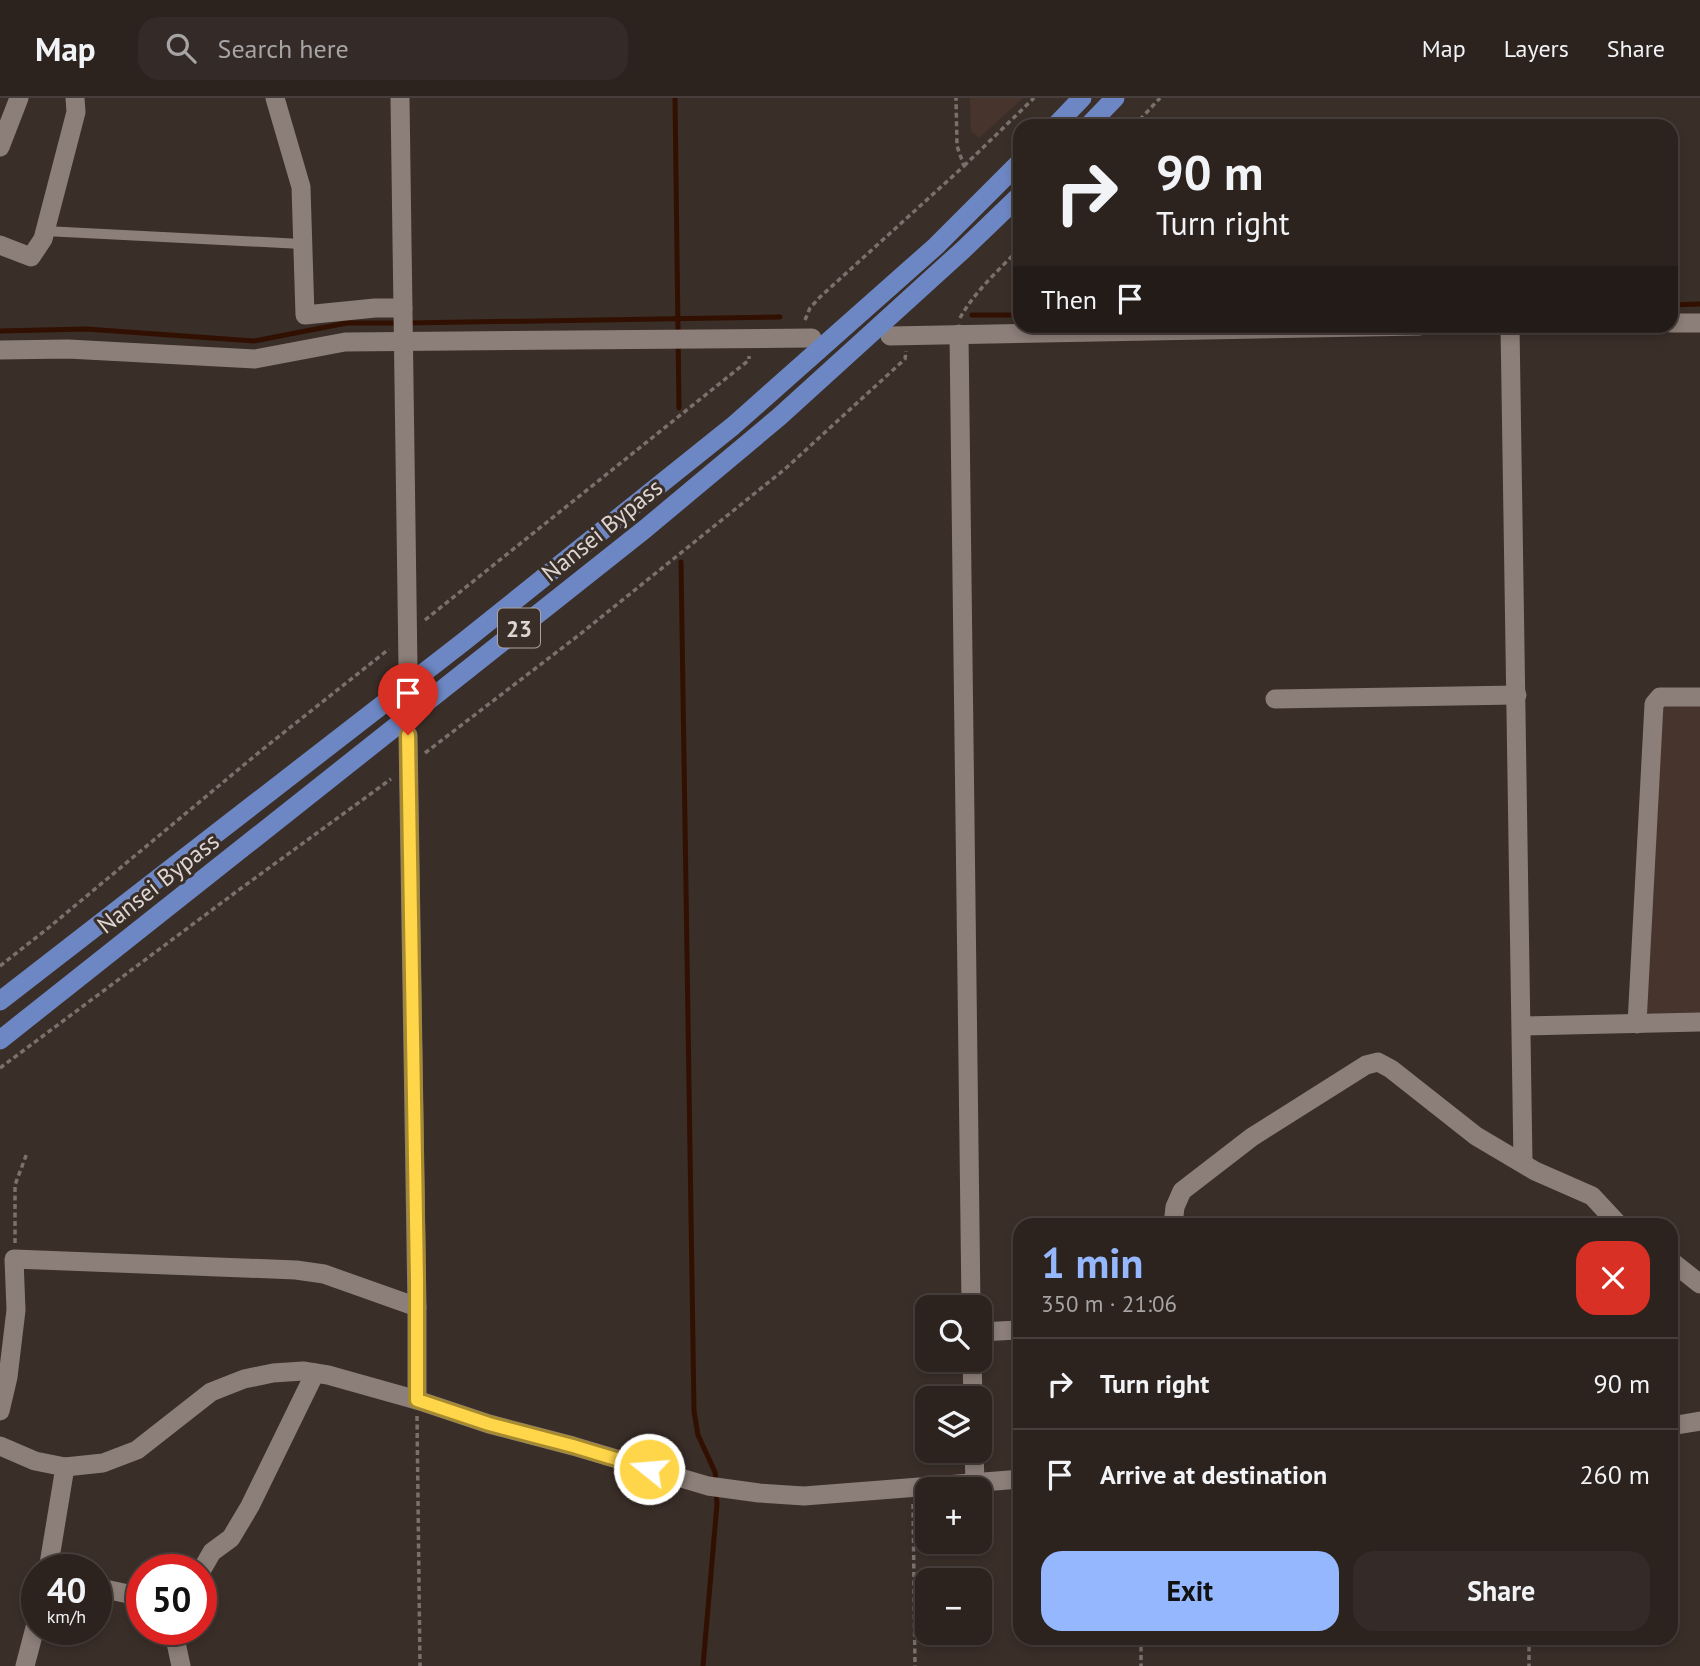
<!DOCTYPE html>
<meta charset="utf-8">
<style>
body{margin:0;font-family:"PT Sans",sans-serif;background:#342a27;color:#f1f3f6;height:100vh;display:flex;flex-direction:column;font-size:26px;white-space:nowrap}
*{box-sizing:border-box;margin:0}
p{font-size:23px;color:#a6a4a4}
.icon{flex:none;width:38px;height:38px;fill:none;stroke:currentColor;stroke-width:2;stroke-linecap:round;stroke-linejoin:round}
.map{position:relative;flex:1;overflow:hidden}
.details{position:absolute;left:1013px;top:1120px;width:665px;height:427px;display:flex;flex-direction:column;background:#2c221e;border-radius:21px;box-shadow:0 4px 10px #0003,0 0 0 2px #483f3c}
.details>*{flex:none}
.hud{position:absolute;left:1013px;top:21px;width:665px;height:214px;border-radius:21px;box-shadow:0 4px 10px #0003,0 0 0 2px #483f3c;background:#2c221e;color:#f1f3f6;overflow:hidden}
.fabs{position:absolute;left:915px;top:1197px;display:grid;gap:14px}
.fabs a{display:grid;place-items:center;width:77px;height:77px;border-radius:14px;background:#2c221e;box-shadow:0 4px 10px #0003,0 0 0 2px #483f3c;font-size:35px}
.speed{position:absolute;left:21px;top:1456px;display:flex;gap:14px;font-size:35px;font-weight:700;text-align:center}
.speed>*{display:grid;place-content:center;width:91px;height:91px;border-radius:50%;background:#2c221e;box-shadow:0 4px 10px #0003,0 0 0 2px #483f3c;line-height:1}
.speed small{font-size:18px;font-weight:400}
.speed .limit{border:10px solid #d22;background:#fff;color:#111}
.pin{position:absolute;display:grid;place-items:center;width:60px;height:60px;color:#fff;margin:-72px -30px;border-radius:50% 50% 50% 0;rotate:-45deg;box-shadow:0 0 7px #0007}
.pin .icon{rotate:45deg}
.me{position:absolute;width:77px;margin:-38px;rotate:287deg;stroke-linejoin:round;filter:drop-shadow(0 0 5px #0008)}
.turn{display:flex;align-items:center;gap:24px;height:147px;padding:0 28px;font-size:32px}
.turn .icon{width:91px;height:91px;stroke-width:2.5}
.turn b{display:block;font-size:49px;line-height:60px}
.then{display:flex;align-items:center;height:66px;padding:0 28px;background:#0003;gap:14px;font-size:26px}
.round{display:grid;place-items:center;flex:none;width:74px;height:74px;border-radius:21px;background:#342a27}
.headline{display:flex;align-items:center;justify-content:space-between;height:119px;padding:0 28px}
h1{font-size:42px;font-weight:800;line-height:52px;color:#95b7fd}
.action{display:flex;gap:14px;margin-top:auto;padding:14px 28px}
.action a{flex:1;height:80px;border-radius:21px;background:#95b7fd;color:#111;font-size:28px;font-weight:800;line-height:80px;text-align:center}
.action a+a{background:#342a27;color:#f1f3f6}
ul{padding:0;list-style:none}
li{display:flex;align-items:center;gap:21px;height:91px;padding:0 28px;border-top:2px solid #483f3c}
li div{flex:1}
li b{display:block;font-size:26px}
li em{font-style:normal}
header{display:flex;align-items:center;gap:42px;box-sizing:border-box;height:98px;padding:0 35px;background:#2c221e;border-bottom:2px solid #483f3c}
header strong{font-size:33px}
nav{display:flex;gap:38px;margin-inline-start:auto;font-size:24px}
.search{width:490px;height:63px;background:#342a27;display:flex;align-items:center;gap:18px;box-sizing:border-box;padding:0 24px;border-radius:21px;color:#a6a4a4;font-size:26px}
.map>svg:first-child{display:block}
.built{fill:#47352d}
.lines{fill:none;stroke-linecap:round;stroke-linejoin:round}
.stream{stroke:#311002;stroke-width:5}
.path{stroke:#7b716c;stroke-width:3.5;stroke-dasharray:5 3.5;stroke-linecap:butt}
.service{stroke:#8c7e78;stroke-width:10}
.minor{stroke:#8c7e78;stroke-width:19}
.secondary{stroke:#8c7e78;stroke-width:19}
.trunk{stroke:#6d87c4;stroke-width:19}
.route-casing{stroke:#a68a30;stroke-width:18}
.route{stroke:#ffd54a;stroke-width:12}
.labels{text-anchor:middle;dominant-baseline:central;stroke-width:6;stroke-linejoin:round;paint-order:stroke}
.shield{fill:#3a2e28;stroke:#aca39f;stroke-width:2}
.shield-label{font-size:23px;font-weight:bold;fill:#ddd5d2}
.street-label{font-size:24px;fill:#ddd5d2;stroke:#3a2e28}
</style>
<header>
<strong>Map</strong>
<div class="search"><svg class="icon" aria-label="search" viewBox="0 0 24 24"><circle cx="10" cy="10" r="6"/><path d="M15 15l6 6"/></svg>Search here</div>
<nav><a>Map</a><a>Layers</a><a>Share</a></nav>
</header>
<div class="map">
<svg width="1700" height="1568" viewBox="0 0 1700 1568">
<rect width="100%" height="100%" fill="#3a2e28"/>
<g class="built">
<polygon points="970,0 1023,0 979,40 971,33"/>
<polygon points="1700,603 1700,916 1651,917 1647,913 1658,610 1664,604"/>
</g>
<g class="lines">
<g class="stream">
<polyline points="675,0 679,310"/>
<polyline points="1671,207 1700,206"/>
<polyline points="972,217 1020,217"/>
<polyline points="407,225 780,219"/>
<polyline points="0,233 86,231 254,243 347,225 397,225"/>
<polyline points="681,464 694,1313 698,1337 715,1374 716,1384"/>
<polyline points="703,1568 717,1406 716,1394"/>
</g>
<g class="path">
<polyline points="1134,28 1160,0"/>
<polyline points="964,68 1034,0"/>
<path d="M960,220C975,193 999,172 1020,150"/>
<polyline points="805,222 810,210 820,199 964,68 957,48 956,0"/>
<polyline points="425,522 749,262 749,258"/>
<polyline points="425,655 579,537 785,371 905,261 906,253"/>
<polyline points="0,868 47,831 263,651 389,551"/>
<polyline points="0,970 236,794 391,681"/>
<polyline points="15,1145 15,1087 27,1055"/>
<polyline points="417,1318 420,1568"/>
<polyline points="913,1406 915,1568"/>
<polyline points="1141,1540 1141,1568"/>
<polyline points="1529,1540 1529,1568"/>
</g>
<polyline class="service" points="45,133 302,146"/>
<g class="minor">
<polyline points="275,0 301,89 305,217 375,210 403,210"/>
<polyline points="400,0 408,570"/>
<polyline points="0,49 19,0"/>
<polyline points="0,147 31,159 43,141 76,14 75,0"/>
<polyline points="1671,225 1700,225"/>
<polyline points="1510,228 1523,1065"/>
<polyline points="959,236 971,1209"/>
<polyline points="890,238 1419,228"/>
<polyline points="0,252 68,251 255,261 345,244 812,240"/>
<polyline points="1275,601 1517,597"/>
<polyline points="408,637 417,1209 417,1302"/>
<polyline points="1637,926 1654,606 1660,599 1700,599"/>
<polyline points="1522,928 1700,924"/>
<polyline points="1173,1127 1175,1109 1182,1093 1252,1039 1366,967 1378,964 1391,971 1476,1038 1535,1073 1592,1098 1619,1127"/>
<polyline points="1671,1163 1700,1186"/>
<polyline points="980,1234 1020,1232"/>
<polyline points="972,1262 973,1300"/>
<polyline points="0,1313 8,1279 16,1212 14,1161 296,1172 324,1176 417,1209"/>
<polyline points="974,1353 975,1384"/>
<polyline points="48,1472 65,1369"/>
<polyline points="201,1473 212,1454 231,1440 250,1408 315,1275"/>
<polyline points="96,1489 142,1499"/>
<polyline points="177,1531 175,1540 181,1568"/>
<polyline points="25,1568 37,1522"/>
</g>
<g class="secondary">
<polyline points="1671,1328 1700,1323"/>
<polyline points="0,1348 35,1363 65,1369 103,1365 137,1352 211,1294 244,1281 273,1275 303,1273 328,1277 417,1302 489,1326 573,1348 708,1388 759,1395 804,1398 1020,1381"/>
</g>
<g class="trunk">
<polyline points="1055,28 1082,0"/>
<polyline points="1088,28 1115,0"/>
<polyline points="0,903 462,545 733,328 936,148 1020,64"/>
<polyline points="0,942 645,431 779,319 964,151 1020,97"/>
</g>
</g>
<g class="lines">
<defs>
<polyline id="route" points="408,637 417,1182 417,1302 489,1326 573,1348 649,1371"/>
</defs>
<use href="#route" class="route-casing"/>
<use href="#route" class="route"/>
</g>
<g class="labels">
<rect class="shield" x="498" y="510.5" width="42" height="39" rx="5"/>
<g class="shield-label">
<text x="519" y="530">23</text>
</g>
<g class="street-label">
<text transform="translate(602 432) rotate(-39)">Nansei Bypass</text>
<text transform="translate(158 785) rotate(-38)">Nansei Bypass</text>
</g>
</g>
</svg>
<div class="fabs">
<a><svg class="icon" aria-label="search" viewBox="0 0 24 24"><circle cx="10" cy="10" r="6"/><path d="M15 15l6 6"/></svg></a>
<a><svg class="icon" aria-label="layers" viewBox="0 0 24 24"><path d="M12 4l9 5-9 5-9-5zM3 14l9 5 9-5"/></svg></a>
<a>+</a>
<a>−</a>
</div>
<div class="speed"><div>40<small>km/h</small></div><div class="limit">50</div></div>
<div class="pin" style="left:408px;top:637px;background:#d93025"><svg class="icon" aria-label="arrive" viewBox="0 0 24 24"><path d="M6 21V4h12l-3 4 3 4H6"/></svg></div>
<svg class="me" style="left:649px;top:1371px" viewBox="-20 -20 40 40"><circle r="17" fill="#ffd54a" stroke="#fff" stroke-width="3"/><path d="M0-11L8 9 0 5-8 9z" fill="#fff"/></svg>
<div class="hud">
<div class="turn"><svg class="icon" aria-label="right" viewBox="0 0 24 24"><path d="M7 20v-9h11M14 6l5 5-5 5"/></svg><div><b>90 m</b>Turn right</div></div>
<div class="then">Then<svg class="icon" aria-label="arrive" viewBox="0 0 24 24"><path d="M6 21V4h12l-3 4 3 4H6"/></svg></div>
</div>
<section class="details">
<div class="headline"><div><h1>1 min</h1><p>350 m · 21:06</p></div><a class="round" style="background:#d93025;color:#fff"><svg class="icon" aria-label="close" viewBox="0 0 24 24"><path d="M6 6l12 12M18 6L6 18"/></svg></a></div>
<ul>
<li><svg class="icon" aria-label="right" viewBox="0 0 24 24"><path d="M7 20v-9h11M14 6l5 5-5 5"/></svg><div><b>Turn right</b></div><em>90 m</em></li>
<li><svg class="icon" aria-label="arrive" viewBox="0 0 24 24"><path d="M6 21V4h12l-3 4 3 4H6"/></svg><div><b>Arrive at destination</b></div><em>260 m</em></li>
</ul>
<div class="action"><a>Exit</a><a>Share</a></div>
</section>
</div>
